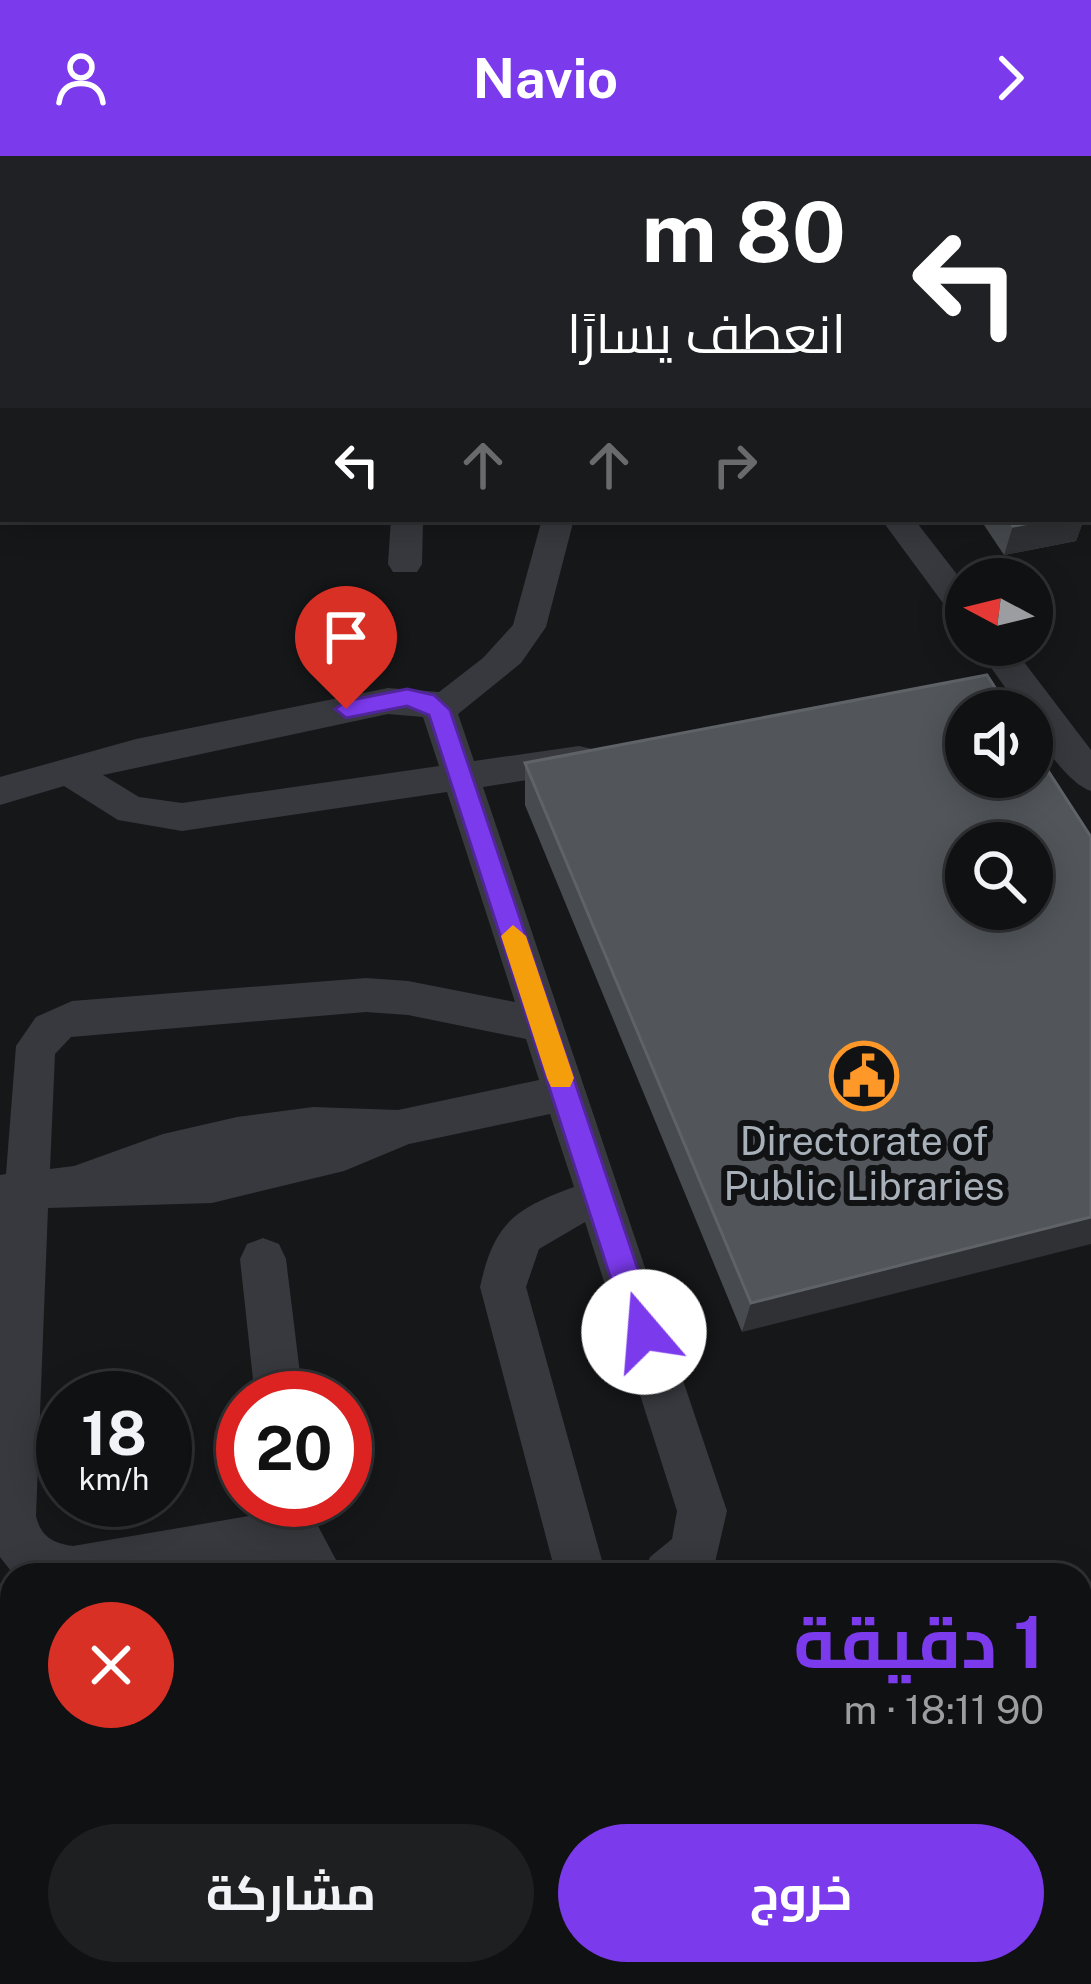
<!DOCTYPE html>
<html lang="ar">
<meta charset="utf-8">
<style>
body{margin:0;font-family:"Public Sans",Cairo,sans-serif;background:#1e1f21;color:#f1f3f6;direction:rtl;height:100vh;display:flex;flex-direction:column;font-size:45px;white-space:nowrap}
*{box-sizing:border-box;margin:0}
p{font-size:39px;color:#9c9da0}
.icon{flex:none;width:66px;height:66px;fill:none;stroke:currentColor;stroke-width:2;stroke-linecap:round;stroke-linejoin:round}
.map{position:relative;flex:1;overflow:hidden;direction:ltr}
.side{position:absolute;left:0px;top:1407px;width:1092px;height:423px;display:flex;flex-direction:column;background:#101113;border-radius:36px 36px 0 0;box-shadow:0 6px 30px #0003,0 0 0 3px #303133;direction:rtl}
.side>*{flex:none}
.guide{position:absolute;left:0px;top:0px;width:1092px;height:366px;box-shadow:0 6px 30px #0003,0 0 0 3px #303133;direction:rtl;background:#202124;color:#fff;overflow:hidden}
.needle{width:78px;rotate:277deg}
.fabs{position:absolute;left:945px;top:402px;display:grid;gap:24px}
.fabs a{display:grid;place-items:center;width:108px;height:108px;border-radius:50%;background:#101113;box-shadow:0 6px 30px #0003,0 0 0 3px #303133;font-size:60px}
.speed{position:absolute;left:36px;top:1215px;display:flex;gap:24px;font-size:60px;font-weight:700;text-align:center}
.speed>*{display:grid;place-content:center;width:156px;height:156px;border-radius:50%;background:#101113;box-shadow:0 6px 30px #0003,0 0 0 3px #303133;line-height:1}
.speed small{font-size:30px;font-weight:400}
.speed .limit{border:18px solid #d22;background:#fff;color:#111}
.pin{position:absolute;display:grid;place-items:center;width:102px;height:102px;color:#fff;margin:-123px -51px;border-radius:50% 50% 50% 0;rotate:-45deg;box-shadow:0 0 12px #0007}
.pin .icon{rotate:45deg}
.me{position:absolute;width:132px;margin:-66px;rotate:342deg;stroke-linejoin:round;filter:drop-shadow(0 0 9px #0008)}
.turn{display:flex;align-items:center;gap:42px;height:252px;padding:0 48px;font-size:54px}
.turn .icon{width:156px;height:156px;stroke-width:2.5}
.turn b{display:block;font-size:84px;line-height:102px}
.lanes{display:flex;align-items:center;height:114px;padding:0 48px;background:#0003;justify-content:center;gap:60px;direction:ltr}
.lanes .off{opacity:.35}
.round{display:grid;place-items:center;flex:none;width:126px;height:126px;border-radius:63px;background:#1e1f21}
.head{display:flex;align-items:center;justify-content:space-between;height:204px;padding:0 48px}
h1{font-size:72px;font-weight:700;line-height:90px;color:#7c3aed}
.cta{display:flex;gap:24px;margin-top:auto;padding:24px 48px}
.cta a{flex:1;height:138px;border-radius:72px;background:#7c3aed;color:#fff;font-size:48px;font-weight:700;line-height:138px;text-align:center}
.cta a+a{background:#1e1f21;color:#f1f3f6}
header{display:flex;justify-content:space-between;align-items:center;height:156px;padding:0 48px;background:#7c3aed;color:#fff;font-size:54px;font-weight:700}
.map>svg:first-child{display:block}
.lines{fill:none;stroke-linecap:round;stroke-linejoin:round}
.lane{fill:#37393e;fill-rule:evenodd}
.street{fill:#37393e;fill-rule:evenodd}
.secondary{fill:#45494e;fill-rule:evenodd}
.wall{fill:#474a4e}
.shaded-wall{fill:#2f3134}
.building{fill:#52555a;stroke:#5f6368;stroke-width:3;fill-rule:evenodd}
.route{fill:#7c3aed;stroke:#51269a;stroke-width:3}
.slow{fill:#f59e0b}
.labels{text-anchor:middle;dominant-baseline:central;stroke-width:12;stroke-linejoin:round;paint-order:stroke}
.poi-label{font-size:39px;fill:#a8b0b9;stroke:#111214}
</style>
<header><svg class="icon" aria-label="forward" viewBox="0 0 24 24"><path d="M9 5l7 7-7 7"/></svg>Navio<svg class="icon" aria-label="person" viewBox="0 0 24 24"><circle cx="12" cy="8" r="4"/><path d="M4 21q1-7 8-7t8 7"/></svg></header>
<div class="map">
<svg width="1091" height="1828" viewBox="0 0 1091 1828">
<rect width="100%" height="100%" fill="#161719"/>
<g class="lines">
<g class="lane">
<rect x="437" y="0" width="26" height="3"/>
<polygon points="607,0 633,0 635,3 609,3"/>
<rect x="0" y="197" width="3" height="18"/>
<polygon points="391,363 423,363 422,408 417,416 393,416 388,408"/>
<path d="M542,363H574L546,471L521,507L458,558L474,605L579,590L592,593L597,603L592,613L579,616L483,631L727,1355L713,1415L708,1419H643L650,1401L672,1383L677,1355L585,1066L539,1093L526,1131L606,1419H556L480,1131C494,1067 514,1053 574,1031L550,958L409,988L344,1015L212,1047L48,1052L36,1360C41,1381 53,1387 73,1390L267,1357L265,1344H315L318,1370L344,1419H290L282,1404L196,1419H14L0,1401V1019L6,1018L16,890L36,861L72,845L366,822L408,825L515,846L447,636L182,675L118,664L64,630L0,649V621L136,583L388,532L439,536L483,502L513,469ZM388,558L423,561L439,610L182,647L139,641L103,619ZM366,856L408,859L526,883L539,924L398,954L313,951L237,961L163,978L74,1010L50,1013L55,898L71,881Z"/>
<polygon points="881,363 914,363 966,430 966,466 954,462"/>
<path d="M975,489H1011L1091,594V635C1068,628 1032,579 1032,555H1022Z"/>
<polygon points="263,1082 279,1088 286,1103 303,1242 255,1242 240,1103 247,1088"/>
</g>
<polygon class="street" points="0,286 3,286 0,327"/>
<g class="secondary">
<polygon points="1091,1523 1091,1607 1080,1610 1080,1526"/>
<polygon points="1091,1612 1091,1698 1080,1701 1080,1615"/>
<polygon points="12,1771 12,1818 57,1818 53,1828 0,1828 0,1773"/>
<polygon points="182,1818 285,1818 280,1828 178,1828"/>
</g>
</g>
<g class="wall">
<polygon points="672,0 1056,0 1056,3 674,3"/>
<polygon points="980,363 1084,363 1076,385 1004,399"/>
<polygon points="987,519 742,1176 525,649 525,607"/>
<polygon points="1091,1764 1091,1828 836,1828 876,1818 1080,1818 1080,1767"/>
</g>
<g class="shaded-wall">
<rect x="1009" y="0" width="47" height="3"/>
<polygon points="1051,363 1084,363 1076,385 1004,399 1013,370"/>
<polygon points="1091,1061 1091,1088 742,1176 751,1147"/>
</g>
<g class="building">
<polygon points="195,0 383,0 383,3 194,3"/>
<polygon points="703,0 1019,0 1021,3 705,3"/>
<polygon points="1009,363 1051,363 1013,370"/>
<path d="M987,519L1010,555H966V621H1032V590L1091,681V1061L751,1147L525,607ZM966,687H1032V753H966Z"/>
<polygon points="1091,1767 1091,1828 848,1828 888,1818 1080,1818 1080,1770"/>
</g>
<polygon class="route" points="407,533 434,539 450,554 659,1176 654,1186 644,1190 633,1186 628,1176 429,559 407,550 346,562 335,553 346,545"/>
<polygon class="slow" points="513,769 526,780 574,922 570,931 551,931 547,922 501,780"/>
<defs>
<symbol id="civic-ring" viewBox="-11 -11 22 22"><circle r="9.5" fill="#111214" stroke="#fe9829" stroke-width="1.5"/><path d="M-.6-6.5H3V-4.5H.6V-3L4-1V1h2V6H-6V1h2V-1L-.6-3ZM-1.2 2.5V6h2.4V2.5Z" fill="#fe9829"/></symbol>
</defs>
<g fill-rule="evenodd">
<use href="#civic-ring" x="826" y="882" width="76" height="76"/>
</g>
<g class="labels">
<g class="poi-label">
<text x="864" y="985">Directorate of<tspan x="864" dy="45">Public Libraries</tspan></text>
</g>
</g>
</svg>
<div class="fabs">
<a><svg class="needle" viewBox="-14 -14 28 28"><path d="M0-13l5 13h-10z" fill="#e53935"/><path d="M0 13l5-13h-10z" fill="#9c9da0"/></svg></a>
<a><svg class="icon" aria-label="sound" viewBox="0 0 24 24"><path d="M4 9h4l5-4v14l-5-4H4zM17 9q2 3 0 6"/></svg></a>
<a><svg class="icon" aria-label="search" viewBox="0 0 24 24"><circle cx="10" cy="10" r="6"/><path d="M15 15l6 6"/></svg></a>
</div>
<div class="speed"><div>18<small>km/h</small></div><div class="limit">20</div></div>
<div class="pin" style="left:346px;top:553px;background:#d93025"><svg class="icon" aria-label="arrive" viewBox="0 0 24 24"><path d="M6 21V4h12l-3 4 3 4H6"/></svg></div>
<svg class="me" style="left:644px;top:1176px" viewBox="-20 -20 40 40"><circle r="19" fill="#fff"/><path d="M0-13L10 11 0 6-10 11z" fill="#7c3aed"/></svg>
<div class="guide">
<div class="turn"><svg class="icon" aria-label="left" viewBox="0 0 24 24"><path d="M17 20v-9H6M10 6l-5 5 5 5"/></svg><div><b>80 m</b>انعطف يسارًا</div></div>
<div class="lanes"><svg class="icon" aria-label="left" viewBox="0 0 24 24"><path d="M17 20v-9H6M10 6l-5 5 5 5"/></svg><svg class="icon off" aria-label="ahead" viewBox="0 0 24 24"><path d="M12 20V5M6 11l6-6 6 6"/></svg><svg class="icon off" aria-label="ahead" viewBox="0 0 24 24"><path d="M12 20V5M6 11l6-6 6 6"/></svg><svg class="icon off" aria-label="right" viewBox="0 0 24 24"><path d="M7 20v-9h11M14 6l5 5-5 5"/></svg></div>
</div>
<section class="side">
<div class="head"><div><h1>1 دقيقة</h1><p>90 m · 18:11</p></div><a class="round" style="background:#d93025;color:#fff"><svg class="icon" aria-label="close" viewBox="0 0 24 24"><path d="M6 6l12 12M18 6L6 18"/></svg></a></div>
<div class="cta"><a>خروج</a><a>مشاركة</a></div>
</section>
</div>
